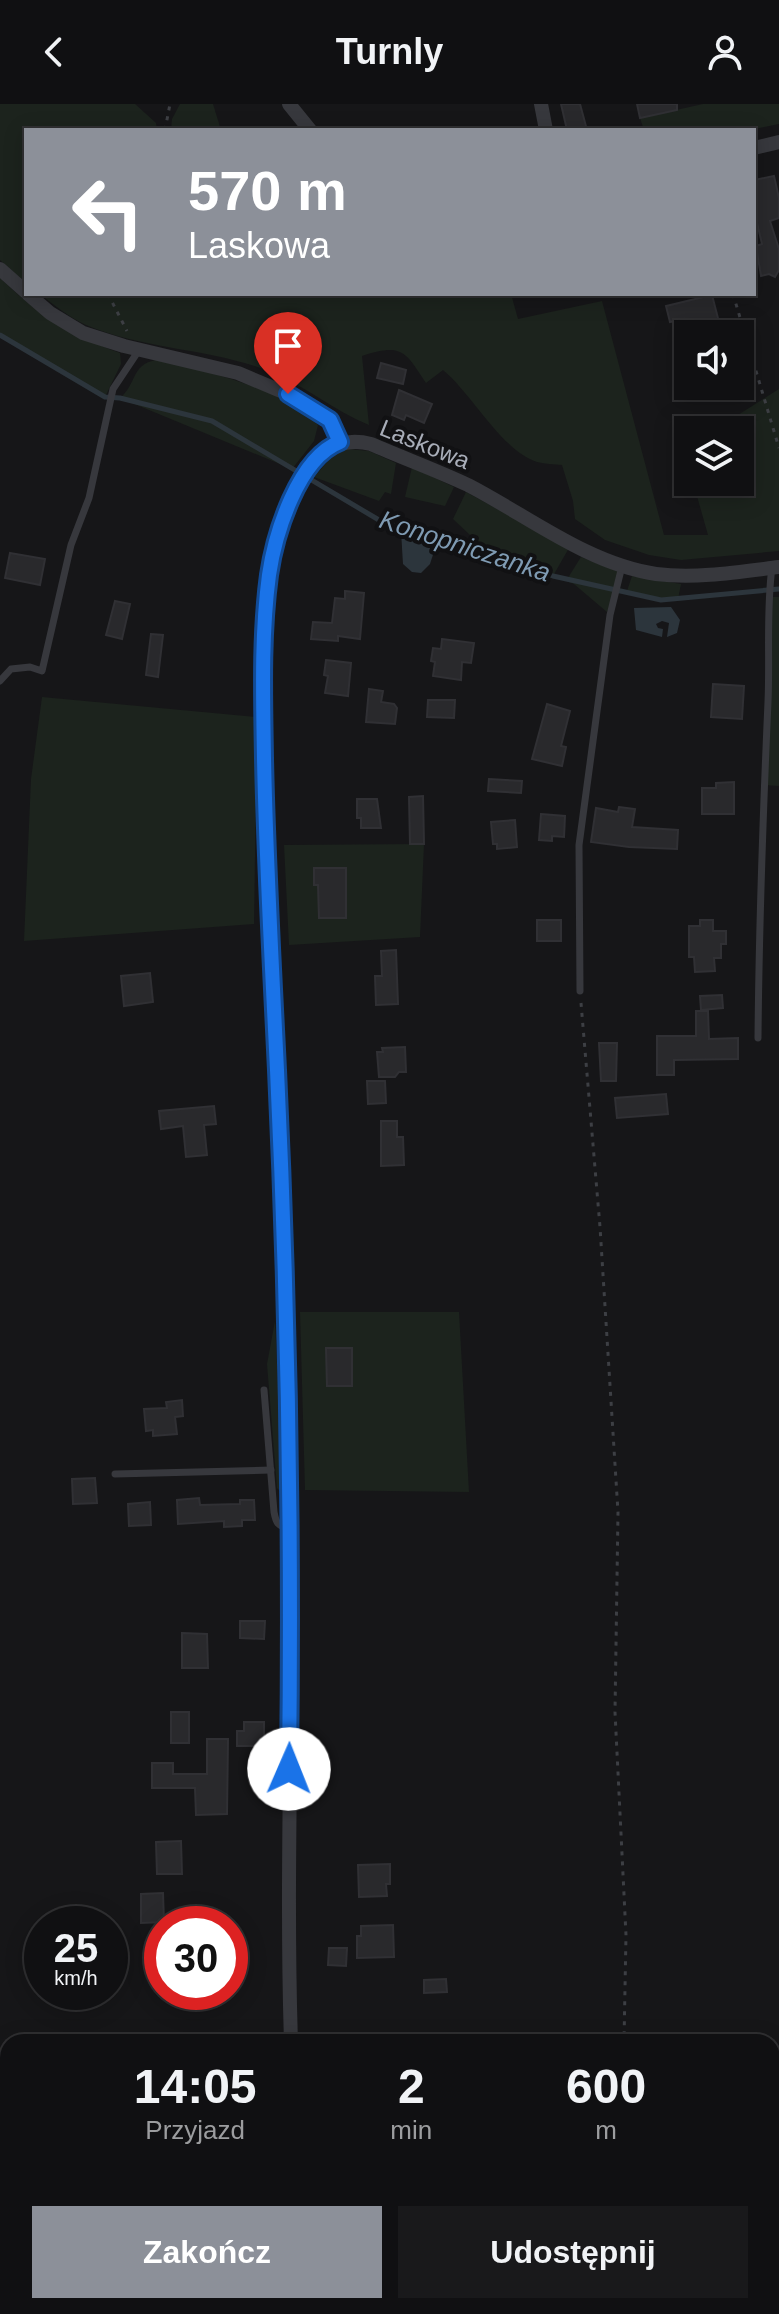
<!DOCTYPE html>
<html lang="pl">
<meta charset="utf-8">
<style>
body{margin:0;font-family:Helvetica,sans-serif;background:#19191b;color:#f1f3f6;height:100vh;display:flex;flex-direction:column;font-size:30px;white-space:nowrap}
*{box-sizing:border-box;margin:0}
p{font-size:26px;color:#9c9d9f}
.icon{flex:none;width:44px;height:44px;fill:none;stroke:currentColor;stroke-width:2;stroke-linecap:round;stroke-linejoin:round}
.map{position:relative;flex:1;overflow:hidden}
.drawer{position:absolute;left:0px;top:1930px;width:780px;height:280px;display:flex;flex-direction:column;background:#101012;border-radius:24px 24px 0 0;box-shadow:0 4px 20px #0003,0 0 0 2px #303032}
.drawer>*{flex:none}
.top-card{position:absolute;left:24px;top:24px;width:732px;height:168px;border-radius:0px;box-shadow:0 4px 20px #0003,0 0 0 2px #303032;background:#8c9099;color:#fff;overflow:hidden}
.controls{position:absolute;left:674px;top:216px;display:grid;gap:16px}
.controls a{display:grid;place-items:center;width:80px;height:80px;border-radius:0px;background:#101012;box-shadow:0 4px 20px #0003,0 0 0 2px #303032;font-size:40px}
.speed{position:absolute;left:24px;top:1802px;display:flex;gap:16px;font-size:40px;font-weight:700;text-align:center}
.speed>*{display:grid;place-content:center;width:104px;height:104px;border-radius:50%;background:#101012;box-shadow:0 4px 20px #0003,0 0 0 2px #303032;line-height:1}
.speed small{font-size:20px;font-weight:400}
.speed .limit{border:12px solid #d22;background:#fff;color:#111}
.pin{position:absolute;display:grid;place-items:center;width:68px;height:68px;color:#fff;margin:-82px -34px;border-radius:50% 50% 50% 0;rotate:-45deg;box-shadow:0 0 8px #0007}
.pin .icon{rotate:45deg}
.me{position:absolute;width:88px;margin:-44px;rotate:1deg;stroke-linejoin:round;filter:drop-shadow(0 0 6px #0008)}
.turn{display:flex;align-items:center;gap:28px;height:168px;padding:0 32px;font-size:36px}
.turn .icon{width:104px;height:104px;stroke-width:2.5}
.turn b{display:block;font-size:56px;line-height:68px}
.eta{display:flex;justify-content:space-evenly;align-items:center;height:136px;text-align:center}
.eta b{font-size:48px;font-weight:600;line-height:56px}
.primary-button{display:flex;gap:16px;margin-top:auto;padding:16px 32px}
.primary-button a{flex:1;height:92px;border-radius:0px;background:#8c9099;color:#fff;font-size:32px;font-weight:600;line-height:92px;text-align:center}
.primary-button a+a{background:#19191b;color:#f1f3f6}
header{display:flex;justify-content:space-between;align-items:center;height:104px;padding:0 32px;background:#101012;font-size:36px;font-weight:600}
.map>svg:first-child{display:block}
.green{fill:#1c231d}
.water{fill:#2c353c}
.lines{fill:none;stroke-linecap:round;stroke-linejoin:round}
.stream{stroke:#2c353c;stroke-width:5}
.building{fill:#29292c;stroke:#303034;stroke-width:2}
.path{stroke:#3d3f44;stroke-width:3;stroke-dasharray:4 6;stroke-linecap:butt}
.service{stroke:#37383d;stroke-width:7}
.minor{stroke:#37383d;stroke-width:14}
.route-casing{stroke:#114b97;stroke-width:20}
.route{stroke:#1a73e8;stroke-width:14}
.labels{text-anchor:middle;dominant-baseline:central;stroke-width:8;stroke-linejoin:round;paint-order:stroke}
.street-label{font-size:24px;fill:#a8adb8;stroke:#111113}
.water-label{font-size:26px;font-style:italic;fill:#7f9bb3;stroke:#111113}
</style>
<header><svg class="icon" aria-label="back" viewBox="0 0 24 24"><path d="M15 5l-7 7 7 7"/></svg>Turnly<svg class="icon" aria-label="person" viewBox="0 0 24 24"><circle cx="12" cy="8" r="4"/><path d="M4 21q1-7 8-7t8 7"/></svg></header>
<div class="map">
<svg width="779" height="2210" viewBox="0 0 779 2210">
<rect width="100%" height="100%" fill="#161618"/>
<g class="green">
<polygon points="0,0 135,0 156,19 157,26 26,26 26,179 0,156"/>
<polygon points="180,0 213,0 221,26 171,26 172,15"/>
<polygon points="703,0 779,0 779,20 750,26 644,26 640,14"/>
<path d="M0,174C37,210 72,232 120,249L121,260L105,293L0,231Z"/>
<path d="M40,190H511L518,215L602,197L664,431H708L693,378H740V326H691L730,316L779,285V447L681,456L649,451L605,436L575,415L573,397L562,361C554,360 545,360 537,358C501,346 473,291 443,266L426,279C405,247 402,239 362,252L369,321C334,307 306,282 271,268C212,244 144,246 86,221C70,214 54,201 40,190Z"/>
<path d="M163,255C215,272 279,282 318,321L314,337L292,365L120,294C139,278 129,258 163,255Z"/>
<polygon points="348,345 369,347 396,359 391,390 385,388 379,397 314,373 335,349"/>
<polygon points="412,363 454,383 445,402 405,393"/>
<polygon points="466,388 569,444 553,472 488,448 453,415"/>
<polygon points="581,453 621,469 607,508 574,480 566,477"/>
<polygon points="632,472 681,480 678,495 661,496 626,490"/>
<polygon points="769,493 779,493 779,682 764,681"/>
<polygon points="42,593 257,613 254,820 24,837 31,675"/>
<polygon points="424,740 420,833 289,841 284,741"/>
<polygon points="300,1208 459,1208 469,1388 305,1386"/>
<polygon points="275,1217 283,1390 277,1384 267,1260"/>
</g>
<g class="water">
<polygon points="401,427 437,438 430,460 421,469 412,468 403,460"/>
<polygon points="671,503 680,516 677,529 667,533 669,519 662,517 656,520 658,524 663,525 662,533 636,526 634,504"/>
</g>
<g class="lines">
<polyline class="stream" points="0,231 105,293 120,294 212,317 384,419 436,432 553,472 661,496 779,485"/>
</g>
<g class="building">
<polygon points="561,0 580,0 587,26 567,26"/>
<polygon points="637,0 677,0 677,6 640,14"/>
<polygon points="774,72 779,94 779,114 770,117 779,145 779,166 775,173 769,170 761,172 756,142 762,140 754,106 754,76"/>
<polygon points="712,191 720,222 688,230 684,215 670,218 666,202"/>
<polygon points="381,259 406,266 403,280 377,274"/>
<polygon points="399,286 432,300 424,319 406,311 404,316 392,311"/>
<polygon points="10,449 45,455 40,481 5,474"/>
<polygon points="345,487 364,489 360,535 338,532 338,537 311,535 313,518 332,519 335,494 345,495"/>
<polygon points="115,497 130,500 122,535 106,531"/>
<polygon points="151,530 163,531 158,573 146,571"/>
<polygon points="442,535 474,539 471,559 462,558 461,576 433,572 435,558 431,557 433,544 441,545"/>
<polygon points="326,556 351,559 348,592 325,589 328,572 324,571"/>
<polygon points="713,580 744,582 742,615 711,613"/>
<polygon points="369,585 383,587 381,598 394,600 397,604 395,620 366,618"/>
<polygon points="428,596 455,596 454,614 427,613"/>
<polygon points="547,600 570,607 561,642 566,643 562,662 532,655"/>
<polygon points="489,675 522,677 521,689 488,687"/>
<polygon points="734,678 734,710 702,710 702,684 716,684 716,679"/>
<polygon points="423,692 424,740 410,740 409,693"/>
<polygon points="357,695 377,695 381,724 361,724 361,714 357,714"/>
<polygon points="619,703 635,705 632,723 678,726 677,745 629,743 591,738 596,704 618,708"/>
<polygon points="541,710 565,712 564,733 552,732 552,737 539,736"/>
<polygon points="515,716 517,743 497,745 497,740 493,740 491,718"/>
<polygon points="314,764 346,764 346,814 319,814 318,781 314,781"/>
<rect x="537" y="816" width="24" height="21"/>
<polygon points="700,816 713,816 713,827 726,827 726,840 721,840 721,854 714,854 715,867 695,868 694,853 689,853 689,822 700,822"/>
<polygon points="396,846 398,900 376,901 375,872 382,872 381,847"/>
<polygon points="150,869 153,898 124,902 121,872"/>
<polygon points="722,891 723,904 701,906 700,892"/>
<polygon points="696,907 708,907 709,935 738,934 738,955 674,956 674,971 657,971 657,932 696,932"/>
<polygon points="599,939 617,939 616,977 601,977"/>
<polygon points="405,943 406,968 399,968 395,973 379,973 377,948 383,948 382,944"/>
<polygon points="367,977 385,977 386,999 368,1000"/>
<polygon points="666,990 668,1010 617,1014 615,994"/>
<polygon points="214,1002 216,1020 204,1021 207,1051 186,1053 183,1022 161,1025 159,1007"/>
<polygon points="381,1017 397,1017 397,1033 403,1033 404,1061 381,1062"/>
<polygon points="326,1244 352,1244 352,1282 327,1282"/>
<polygon points="182,1296 183,1312 175,1313 177,1330 153,1332 153,1326 146,1327 144,1305 167,1304 166,1298"/>
<polygon points="95,1374 97,1399 73,1400 72,1375"/>
<polygon points="199,1394 200,1401 240,1400 240,1396 254,1396 255,1416 242,1416 242,1422 224,1423 224,1417 178,1420 177,1396"/>
<polygon points="150,1398 151,1421 129,1422 128,1400"/>
<polygon points="240,1517 265,1517 264,1535 240,1534"/>
<polygon points="182,1529 207,1530 208,1564 182,1564"/>
<rect x="171" y="1608" width="18" height="31"/>
<polygon points="244,1618 264,1618 264,1642 237,1642 237,1627 244,1627"/>
<polygon points="207,1635 228,1635 227,1710 196,1711 195,1684 152,1684 152,1659 173,1659 173,1670 207,1670"/>
<polygon points="181,1737 182,1770 157,1770 156,1738"/>
<polygon points="390,1760 390,1780 386,1780 387,1792 359,1793 358,1761"/>
<polygon points="163,1789 164,1818 141,1819 141,1790"/>
<polygon points="393,1821 394,1853 357,1854 357,1832 361,1832 361,1822"/>
<polygon points="329,1844 347,1844 346,1862 328,1861"/>
<polygon points="446,1875 447,1888 424,1889 424,1876"/>
</g>
<g class="lines">
<g class="path">
<polyline points="165,26 170,0"/>
<polyline points="108,190 127,227"/>
<polyline points="733,190 779,344"/>
<polyline points="581,899 600,1123 618,1408 615,1608 626,1831 624,1938"/>
<polyline points="628,2202 628,2210"/>
</g>
<g class="service">
<polyline points="0,577 11,565 30,563 42,567 71,441 89,394 113,285 139,246"/>
<polyline points="580,887 579,741 610,511 622,462"/>
<path d="M758,934C759,822 763,710 768,598C770,553 766,508 772,463"/>
<path d="M264,1286L274,1408C276,1419 278,1423 290,1424"/>
<polyline points="115,1370 271,1366"/>
<polyline points="501,2202 501,2210"/>
</g>
<g class="minor">
<polyline points="289,0 310,26"/>
<polyline points="541,0 546,26"/>
<polyline points="754,44 779,38"/>
<polyline points="0,165 26,188"/>
<polyline points="28,190 50,209 83,229 124,242 238,269 288,290 330,316 340,338"/>
<path d="M291,1938C287,1816 290,1694 291,1572C292,1417 289,1261 283,1106C278,959 267,813 264,666C263,598 257,525 271,458C282,410 307,323 371,340C403,354 436,366 468,381C528,412 588,460 656,470C696,475 739,468 779,463"/>
<polyline points="299,2202 299,2210"/>
</g>
</g>
<g class="lines">
<defs>
<path id="route" d="M288,290L330,316L340,338C298,354 275,430 269,471C261,531 263,593 264,654C266,758 272,862 277,966C288,1199 292,1432 289,1665"/>
</defs>
<use href="#route" class="route-casing"/>
<use href="#route" class="route"/>
</g>
<g class="labels">
<g class="street-label">
<text transform="translate(425 340) rotate(22)">Laskowa</text>
</g>
<g class="water-label">
<text transform="translate(465 442) rotate(18)">Konopniczanka</text>
</g>
</g>
</svg>
<div class="controls">
<a><svg class="icon" aria-label="sound" viewBox="0 0 24 24"><path d="M4 9h4l5-4v14l-5-4H4zM17 9q2 3 0 6"/></svg></a>
<a><svg class="icon" aria-label="layers" viewBox="0 0 24 24"><path d="M12 4l9 5-9 5-9-5zM3 14l9 5 9-5"/></svg></a>
</div>
<div class="speed"><div>25<small>km/h</small></div><div class="limit">30</div></div>
<div class="pin" style="left:288px;top:290px;background:#d93025"><svg class="icon" aria-label="arrive" viewBox="0 0 24 24"><path d="M6 21V4h12l-3 4 3 4H6"/></svg></div>
<svg class="me" style="left:289px;top:1665px" viewBox="-20 -20 40 40"><circle r="19" fill="#fff"/><path d="M0-13L10 11 0 6-10 11z" fill="#1a73e8"/></svg>
<div class="top-card">
<div class="turn"><svg class="icon" aria-label="left" viewBox="0 0 24 24"><path d="M17 20v-9H6M10 6l-5 5 5 5"/></svg><div><b>570 m</b>Laskowa</div></div>
</div>
<section class="drawer">
<div class="eta">
<div><b>14:05</b><p>Przyjazd</p></div>
<div><b>2</b><p>min</p></div>
<div><b>600</b><p>m</p></div>
</div>
<div class="primary-button"><a>Zakończ</a><a>Udostępnij</a></div>
</section>
</div>
